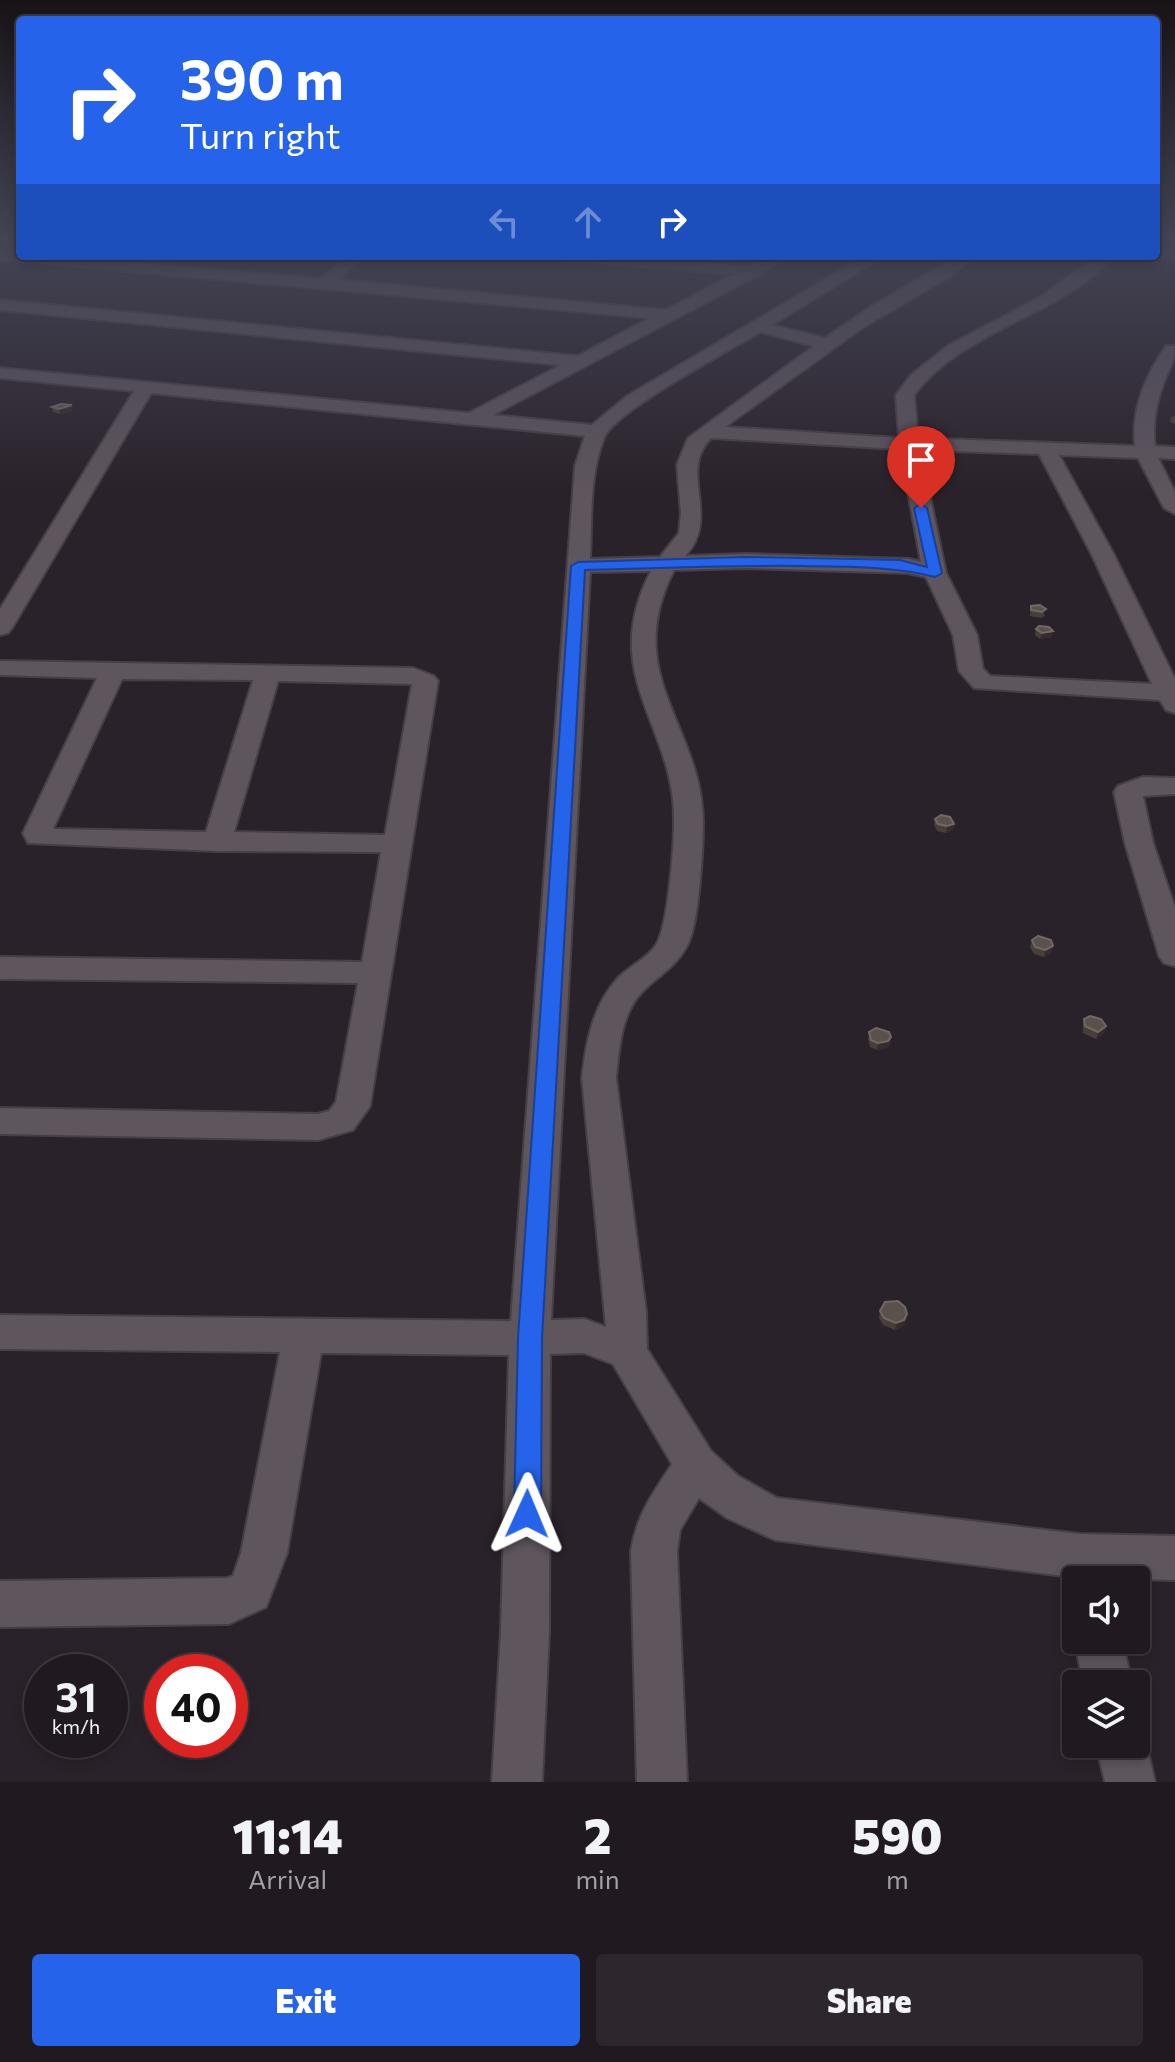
<!DOCTYPE html>
<style>
body{margin:0;font-family:Commissioner,sans-serif;background:#2d272d;color:#f1f3f6;height:100vh;display:flex;flex-direction:column;font-size:30px;white-space:nowrap}
*{box-sizing:border-box;margin:0}
p{font-size:26px;color:#a2a1a5}
.icon{flex:none;width:44px;height:44px;fill:none;stroke:currentColor;stroke-width:2;stroke-linecap:round;stroke-linejoin:round}
.map{position:relative;height:1782px;overflow:hidden}
.details{display:flex;flex-direction:column;background:#201a20;flex:1}
.details>*{flex:none}
.hud{position:absolute;left:16px;top:16px;width:1144px;height:244px;border-radius:8px;box-shadow:0 4px 12px #0003,0 0 0 2px #3d383e;background:#2563eb;color:#fff;overflow:hidden}
.tools{position:absolute;left:1062px;top:1566px;display:grid;gap:16px}
.tools a{display:grid;place-items:center;width:88px;height:88px;border-radius:8px;background:#201a20;box-shadow:0 4px 12px #0003,0 0 0 2px #3d383e;font-size:40px}
.speed{position:absolute;left:24px;top:1654px;display:flex;gap:16px;font-size:40px;font-weight:700;text-align:center}
.speed>*{display:grid;place-content:center;width:104px;height:104px;border-radius:50%;background:#201a20;box-shadow:0 4px 12px #0003,0 0 0 2px #3d383e;line-height:1}
.speed small{font-size:20px;font-weight:400}
.speed .limit{border:12px solid #d22;background:#fff;color:#111}
.pin{position:absolute;display:grid;place-items:center;width:68px;height:68px;color:#fff;margin:-82px -34px;border-radius:50% 50% 50% 0;rotate:-45deg;box-shadow:0 0 8px #0007}
.pin .icon{rotate:45deg}
.me{position:absolute;width:88px;margin:-44px;rotate:1deg;stroke-linejoin:round;filter:drop-shadow(0 0 6px #0008)}
.turn{display:flex;align-items:center;gap:28px;height:168px;padding:0 32px;font-size:36px}
.turn .icon{width:104px;height:104px;stroke-width:2.5}
.turn b{display:block;font-size:56px;line-height:68px}
.lanes{display:flex;align-items:center;height:76px;padding:0 32px;background:#0003;justify-content:center;gap:40px;direction:ltr}
.lanes .off{opacity:.35}
.eta{display:flex;justify-content:space-evenly;align-items:center;height:136px;text-align:center}
.eta b{font-size:48px;font-weight:800;line-height:56px}
.primary-button{display:flex;gap:16px;margin-top:auto;padding:16px 32px}
.primary-button a{flex:1;height:92px;border-radius:8px;background:#2563eb;color:#fff;font-size:32px;font-weight:800;line-height:92px;text-align:center}
.primary-button a+a{background:#2d272d;color:#f1f3f6}
.map>svg:first-child{display:block}
.lines{fill:none;stroke-linecap:round;stroke-linejoin:round}
.minor-casing{stroke:#473f46;stroke-width:4}
.minor{fill:#5e555d;fill-rule:evenodd}
.wall{fill:#493f39}
.shaded-wall{fill:#352c2b}
.building{fill:#5a514c;stroke:#716865;stroke-width:2}
.route{fill:#2563eb;stroke:#184099;stroke-width:2}
</style>
<div class="map">
<svg width="1175" height="1782" viewBox="0 0 1175 1782">
<rect width="100%" height="100%" fill="#2a222a"/>
<g class="lines">
<defs>
<g id="minor">
<polygon points="1156,247 1175,250 1175,260 1154,256"/>
<path d="M0,250L20,252V256H63L320,279L348,256H365L338,280L666,310L734,274L564,261L556,256H622L749,266L768,256H788L760,274L493,415L592,425L627,396L865,256H884L772,325L825,338L872,306L958,256H976L952,275L862,328L725,427L899,438L896,395L911,375L949,345L1042,296L1097,256H1115C1061,316 962,330 914,395L918,438L1135,446C1131,410 1146,375 1166,346H1175C1175,360 1169,369 1164,382C1156,403 1152,425 1155,446L1175,447V459L1158,458L1175,492V514L1164,508L1138,458L1059,455L1113,553L1175,679V713L1166,710L1160,700L974,688L959,671L953,635L926,577L908,573L746,568L674,570C620,676 702,725 703,822C703,849 699,921 688,944C677,966 659,975 642,992C621,1014 619,1049 616,1078L646,1312L647,1349L711,1451L738,1476L777,1498L1080,1534L1175,1536V1580L1080,1578L775,1540L727,1518L699,1498L680,1530L677,1551L687,1782H637L631,1551C637,1514 652,1495 672,1464L613,1364L584,1353L550,1354L549,1631L542,1782H492L501,1631L509,1355L321,1353L287,1553L266,1607L229,1624L0,1627V1581L227,1578L233,1576L241,1553L280,1352L0,1349V1315L511,1321L575,466L585,436L151,393L12,628L8,633L0,635V609L134,391L0,378V368L469,413L561,365L0,310V300L578,356L650,318L0,260ZM760,332L814,346L688,438L677,465L681,513L679,533L660,557L590,559C592,519 589,475 604,438C614,411 731,350 760,332ZM711,438L900,449L921,562L909,559L746,554L685,556C722,517 677,472 711,438ZM920,450L1039,454L1091,553L1152,684L990,676L983,669L977,635L946,573ZM651,571C596,677 677,726 674,824C674,848 668,927 656,945C648,958 631,965 619,977C593,1004 586,1042 582,1078L606,1327L585,1319L551,1320L590,572Z"/>
<path d="M0,661L413,668L434,676L438,681L370,1106L353,1130L318,1140L0,1134V1108L318,1114L329,1111L336,1102L358,983L0,979V957L362,962L381,852L217,851L28,843L23,833L97,678L0,675ZM122,679L253,680L206,832L53,829ZM278,681L412,684L385,835L234,832Z"/>
<polygon points="1143,777 1175,778 1175,794 1143,796 1153,843 1175,908 1175,966 1164,963 1159,956 1125,843 1114,792 1118,786"/>
<polygon points="1076,1636 1076,1640 1122,1640 1132,1684 1084,1684 1074,1640"/>
<polygon points="1136,1725 1146,1744 1155,1782 1105,1782 1096,1744 1136,1744"/>
</g>
</defs>
<use href="#minor" class="minor-casing"/>
<use href="#minor" class="minor"/>
</g>
<g class="wall">
<polygon points="52,407 73,411 60,414 53,412"/>
<polygon points="1175,416 1175,424 1170,422 1171,417"/>
<polygon points="1040,605 1045,616 1041,618 1030,616 1031,606"/>
<polygon points="1036,629 1052,637 1040,639 1035,635"/>
<polygon points="935,819 954,824 953,830 946,833 937,831 934,825"/>
<polygon points="1032,940 1051,953 1044,957 1034,954 1030,947"/>
<polygon points="1084,1019 1106,1026 1104,1033 1096,1039 1083,1033 1083,1026"/>
<polygon points="869,1032 891,1037 890,1044 887,1048 877,1050 870,1047 868,1039"/>
<polygon points="880,1311 907,1314 906,1321 902,1327 895,1330 883,1325 879,1318"/>
</g>
<g class="shaded-wall">
<polygon points="72,405 73,411 60,414 59,409"/>
<polygon points="1053,631 1052,637 1040,639 1042,633"/>
<polygon points="954,824 953,830 946,833 947,826"/>
<polygon points="1053,946 1051,953 1044,957 1045,950"/>
<polygon points="1106,1026 1104,1033 1096,1039 1098,1032"/>
<polygon points="891,1037 890,1044 887,1048 877,1050 878,1043"/>
<polygon points="907,1314 906,1321 902,1327 895,1330 896,1323"/>
</g>
<g class="building">
<polygon points="61,404 72,405 59,409 52,407"/>
<polygon points="1040,605 1046,609 1042,612 1031,610 1031,606"/>
<polygon points="1039,626 1049,627 1053,631 1042,633 1036,629"/>
<polygon points="941,815 950,817 954,824 947,826 938,824 935,819"/>
<polygon points="1038,936 1051,940 1053,946 1045,950 1035,947 1032,940"/>
<polygon points="1090,1016 1101,1019 1106,1026 1098,1032 1085,1026 1084,1019"/>
<polygon points="876,1028 889,1032 891,1037 888,1041 878,1043 871,1040 869,1032"/>
<polygon points="898,1301 905,1307 907,1314 904,1320 896,1323 884,1318 880,1311 885,1302"/>
</g>
<linearGradient id="sky" x2="0" y2="1"><stop stop-color="#171317"/><stop offset="0.49" stop-color="#445"/><stop offset="1" stop-color="#445" stop-opacity="0"/></linearGradient>
<rect width="1175" height="492" fill="url(#sky)"/>
<path class="route" d="M921,504L927,508L942,573L935,577C891,566 846,567 801,566C729,565 657,568 585,570L542,1338L541,1514L537,1523L527,1527L518,1523L514,1514L518,1338L571,566L578,562L746,557L855,559L900,560L927,567L914,508Z"/>
</svg>
<div class="tools">
<a><svg class="icon" aria-label="sound" viewBox="0 0 24 24"><path d="M4 9h4l5-4v14l-5-4H4zM17 9q2 3 0 6"/></svg></a>
<a><svg class="icon" aria-label="layers" viewBox="0 0 24 24"><path d="M12 4l9 5-9 5-9-5zM3 14l9 5 9-5"/></svg></a>
</div>
<div class="speed"><div>31<small>km/h</small></div><div class="limit">40</div></div>
<div class="pin" style="left:921px;top:508px;background:#d93025"><svg class="icon" aria-label="arrive" viewBox="0 0 24 24"><path d="M6 21V4h12l-3 4 3 4H6"/></svg></div>
<svg class="me" style="left:527px;top:1514px" viewBox="-20 -20 40 40"><path d="M0-17L14 15 0 8-14 15z" fill="#2563eb" stroke="#fff" stroke-width="4"/></svg>
<div class="hud">
<div class="turn"><svg class="icon" aria-label="right" viewBox="0 0 24 24"><path d="M7 20v-9h11M14 6l5 5-5 5"/></svg><div><b>390 m</b>Turn right</div></div>
<div class="lanes"><svg class="icon off" aria-label="left" viewBox="0 0 24 24"><path d="M17 20v-9H6M10 6l-5 5 5 5"/></svg><svg class="icon off" aria-label="ahead" viewBox="0 0 24 24"><path d="M12 20V5M6 11l6-6 6 6"/></svg><svg class="icon" aria-label="right" viewBox="0 0 24 24"><path d="M7 20v-9h11M14 6l5 5-5 5"/></svg></div>
</div>
</div>
<section class="details">
<div class="eta">
<div><b>11:14</b><p>Arrival</p></div>
<div><b>2</b><p>min</p></div>
<div><b>590</b><p>m</p></div>
</div>
<div class="primary-button"><a>Exit</a><a>Share</a></div>
</section>
